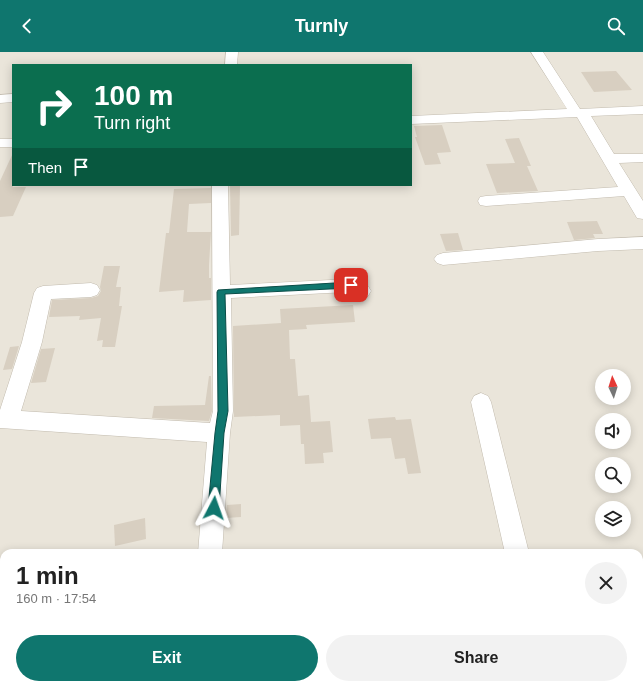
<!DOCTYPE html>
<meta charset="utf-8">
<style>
body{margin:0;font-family:Helvetica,sans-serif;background:#f2f2f2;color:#222;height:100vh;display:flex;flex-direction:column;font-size:15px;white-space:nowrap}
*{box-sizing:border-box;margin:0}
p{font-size:13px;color:#767676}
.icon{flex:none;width:22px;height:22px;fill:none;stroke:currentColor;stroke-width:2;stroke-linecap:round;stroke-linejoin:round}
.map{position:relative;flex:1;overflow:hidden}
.side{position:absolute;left:0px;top:497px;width:643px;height:140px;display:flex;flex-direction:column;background:#fff;border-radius:12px 12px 0 0;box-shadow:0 2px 10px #0003}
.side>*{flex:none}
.top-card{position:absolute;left:12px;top:12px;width:400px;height:122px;border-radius:0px;box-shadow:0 2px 10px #0003;background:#0b6e4f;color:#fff;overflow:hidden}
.needle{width:26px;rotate:356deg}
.controls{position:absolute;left:595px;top:317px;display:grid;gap:8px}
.controls a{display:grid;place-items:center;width:36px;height:36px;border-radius:50%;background:#fff;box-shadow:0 2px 10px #0003;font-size:20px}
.pin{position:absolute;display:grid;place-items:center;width:34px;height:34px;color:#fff;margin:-17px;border-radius:8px;box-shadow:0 2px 6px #0006}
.me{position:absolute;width:44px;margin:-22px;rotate:4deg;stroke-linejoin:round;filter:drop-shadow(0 0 3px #0008)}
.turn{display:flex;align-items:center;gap:14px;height:84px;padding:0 16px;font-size:18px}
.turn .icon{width:52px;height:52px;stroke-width:2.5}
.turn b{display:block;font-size:28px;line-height:34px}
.then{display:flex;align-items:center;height:38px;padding:0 16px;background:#0003;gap:8px;font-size:15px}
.round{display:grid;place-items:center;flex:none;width:42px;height:42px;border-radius:21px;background:#f2f2f2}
.summary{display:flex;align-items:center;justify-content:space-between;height:68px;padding:0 16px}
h1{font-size:24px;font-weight:700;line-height:30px}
.button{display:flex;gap:8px;margin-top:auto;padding:8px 16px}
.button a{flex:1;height:46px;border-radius:24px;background:#0f766e;color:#fff;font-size:16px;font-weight:700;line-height:46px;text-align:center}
.button a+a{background:#f2f2f2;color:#222}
header{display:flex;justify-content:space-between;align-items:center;height:52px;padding:0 16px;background:#0f766e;color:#fff;font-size:18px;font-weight:700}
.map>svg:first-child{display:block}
.residential{fill:#eae5da;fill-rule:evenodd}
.building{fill:#d8cfc1}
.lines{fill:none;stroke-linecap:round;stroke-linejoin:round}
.minor-casing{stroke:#c2bbae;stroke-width:1}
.minor{fill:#fff;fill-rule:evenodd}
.route{fill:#0f766e;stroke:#0a4d48}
</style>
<header><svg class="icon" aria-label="back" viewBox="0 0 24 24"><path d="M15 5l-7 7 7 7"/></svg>Turnly<svg class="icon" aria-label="search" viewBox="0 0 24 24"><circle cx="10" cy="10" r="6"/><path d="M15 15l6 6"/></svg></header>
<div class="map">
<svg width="643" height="637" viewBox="0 0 643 637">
<rect width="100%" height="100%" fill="#f6f3ec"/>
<path class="residential" d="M0,0H643V637H0ZM13,13H411V133H13ZM602,324H624V346H602ZM602,368H624V390H602ZM602,412H624V434H602ZM602,456H624V478H602ZM4,501H639V633H4Z"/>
<g class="building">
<polygon points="616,19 632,38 594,40 581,20"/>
<polygon points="442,73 451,100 437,101 441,112 425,113 415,85 417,85 414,74"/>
<polygon points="519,86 531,114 527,114 538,139 497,141 486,112 515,111 505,87"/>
<polygon points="13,101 13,135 26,135 13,164 0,165 0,129"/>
<polygon points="230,133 240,133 239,183 231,184"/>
<polygon points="211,136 211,151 189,152 187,180 211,180 209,213 209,226 211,226 211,248 183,250 184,238 159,240 166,181 169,181 174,137"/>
<polygon points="597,169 603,182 593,182 595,186 574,188 567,170"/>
<polygon points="458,181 463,198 446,199 440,182"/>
<polygon points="104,214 120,214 116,235 121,235 119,254 122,254 115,295 102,295 103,288 97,289 101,266 79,268 80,264 49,265 52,248 91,246 98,244 101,239 100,235"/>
<polygon points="353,253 355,270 306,273 307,277 289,278 290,307 295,307 298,344 309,343 311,370 330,369 333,400 323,401 324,411 305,412 304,392 301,392 300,373 280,374 280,363 234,365 233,274 281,271 280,257"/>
<polygon points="19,294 12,317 3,318 10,295"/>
<polygon points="55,296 46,330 31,331 41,297"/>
<polygon points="209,324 211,324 212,359 209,369 152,366 154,354 205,353"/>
<polygon points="395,365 396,368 411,367 421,421 408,422 405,406 395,407 391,386 371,387 368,367"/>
<polygon points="241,452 241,465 226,466 227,453"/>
<polygon points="145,466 146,487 115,494 114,473"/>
</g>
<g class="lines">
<defs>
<g id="minor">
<polygon points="226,0 238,0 237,13 225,13"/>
<polygon points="531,0 543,0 580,57 643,54 643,62 591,64 614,102 643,102 643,110 619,111 643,149 643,167 637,166 624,144 486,154 480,153 478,149 480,145 486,144 618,135 577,65 411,72 411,64 567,57"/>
<polygon points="13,42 13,50 0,51 0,43"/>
<rect x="0" y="87" width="13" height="8"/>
<polygon points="212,133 228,133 230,233 351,227 368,234 371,239 368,244 362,246 348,240 231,246 233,359 230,381 222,501 198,501 207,390 0,376 0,358 22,290 34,241 37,236 43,234 91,231 97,233 100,238 97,243 91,245 51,247 42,290 21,359 210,371 213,359"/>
<polygon points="643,185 643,197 598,199 443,213 437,211 434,207 437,203 443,201 598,187"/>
<polygon points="481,341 488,344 491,350 529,501 505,501 471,350 474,344"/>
<rect x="187" y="633" width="28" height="4"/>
<polygon points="536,633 564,633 565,637 537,637"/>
</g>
</defs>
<use href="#minor" class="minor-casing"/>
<use href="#minor" class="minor"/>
</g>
<polygon class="route" points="351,230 355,233 351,236 225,242 228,359 224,381 219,456 218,459 214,461 210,459 208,456 215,381 218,359 217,240 218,238"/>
</svg>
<div class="controls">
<a><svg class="needle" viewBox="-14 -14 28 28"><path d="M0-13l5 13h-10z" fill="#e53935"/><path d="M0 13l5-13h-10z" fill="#767676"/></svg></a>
<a><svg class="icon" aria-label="sound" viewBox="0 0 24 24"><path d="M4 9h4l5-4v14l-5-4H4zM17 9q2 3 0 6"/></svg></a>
<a><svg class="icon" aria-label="search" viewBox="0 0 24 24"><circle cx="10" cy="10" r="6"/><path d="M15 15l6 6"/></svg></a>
<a><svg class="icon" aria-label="layers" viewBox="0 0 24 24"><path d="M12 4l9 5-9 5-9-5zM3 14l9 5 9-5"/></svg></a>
</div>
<div class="pin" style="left:351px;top:233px;background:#d93025"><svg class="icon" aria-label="arrive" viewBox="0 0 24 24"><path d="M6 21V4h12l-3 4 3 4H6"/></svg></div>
<svg class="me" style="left:214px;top:456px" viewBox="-20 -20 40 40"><path d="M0-17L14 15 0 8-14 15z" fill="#0f766e" stroke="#fff" stroke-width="4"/></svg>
<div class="top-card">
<div class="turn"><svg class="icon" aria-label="right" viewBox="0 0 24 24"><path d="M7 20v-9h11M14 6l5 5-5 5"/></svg><div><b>100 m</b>Turn right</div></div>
<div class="then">Then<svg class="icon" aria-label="arrive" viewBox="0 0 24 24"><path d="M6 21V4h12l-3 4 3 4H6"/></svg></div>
</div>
<section class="side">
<div class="summary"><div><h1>1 min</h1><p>160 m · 17:54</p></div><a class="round"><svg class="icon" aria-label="close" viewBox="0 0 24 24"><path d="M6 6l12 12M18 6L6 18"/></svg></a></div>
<div class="button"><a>Exit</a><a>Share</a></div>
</section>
</div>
